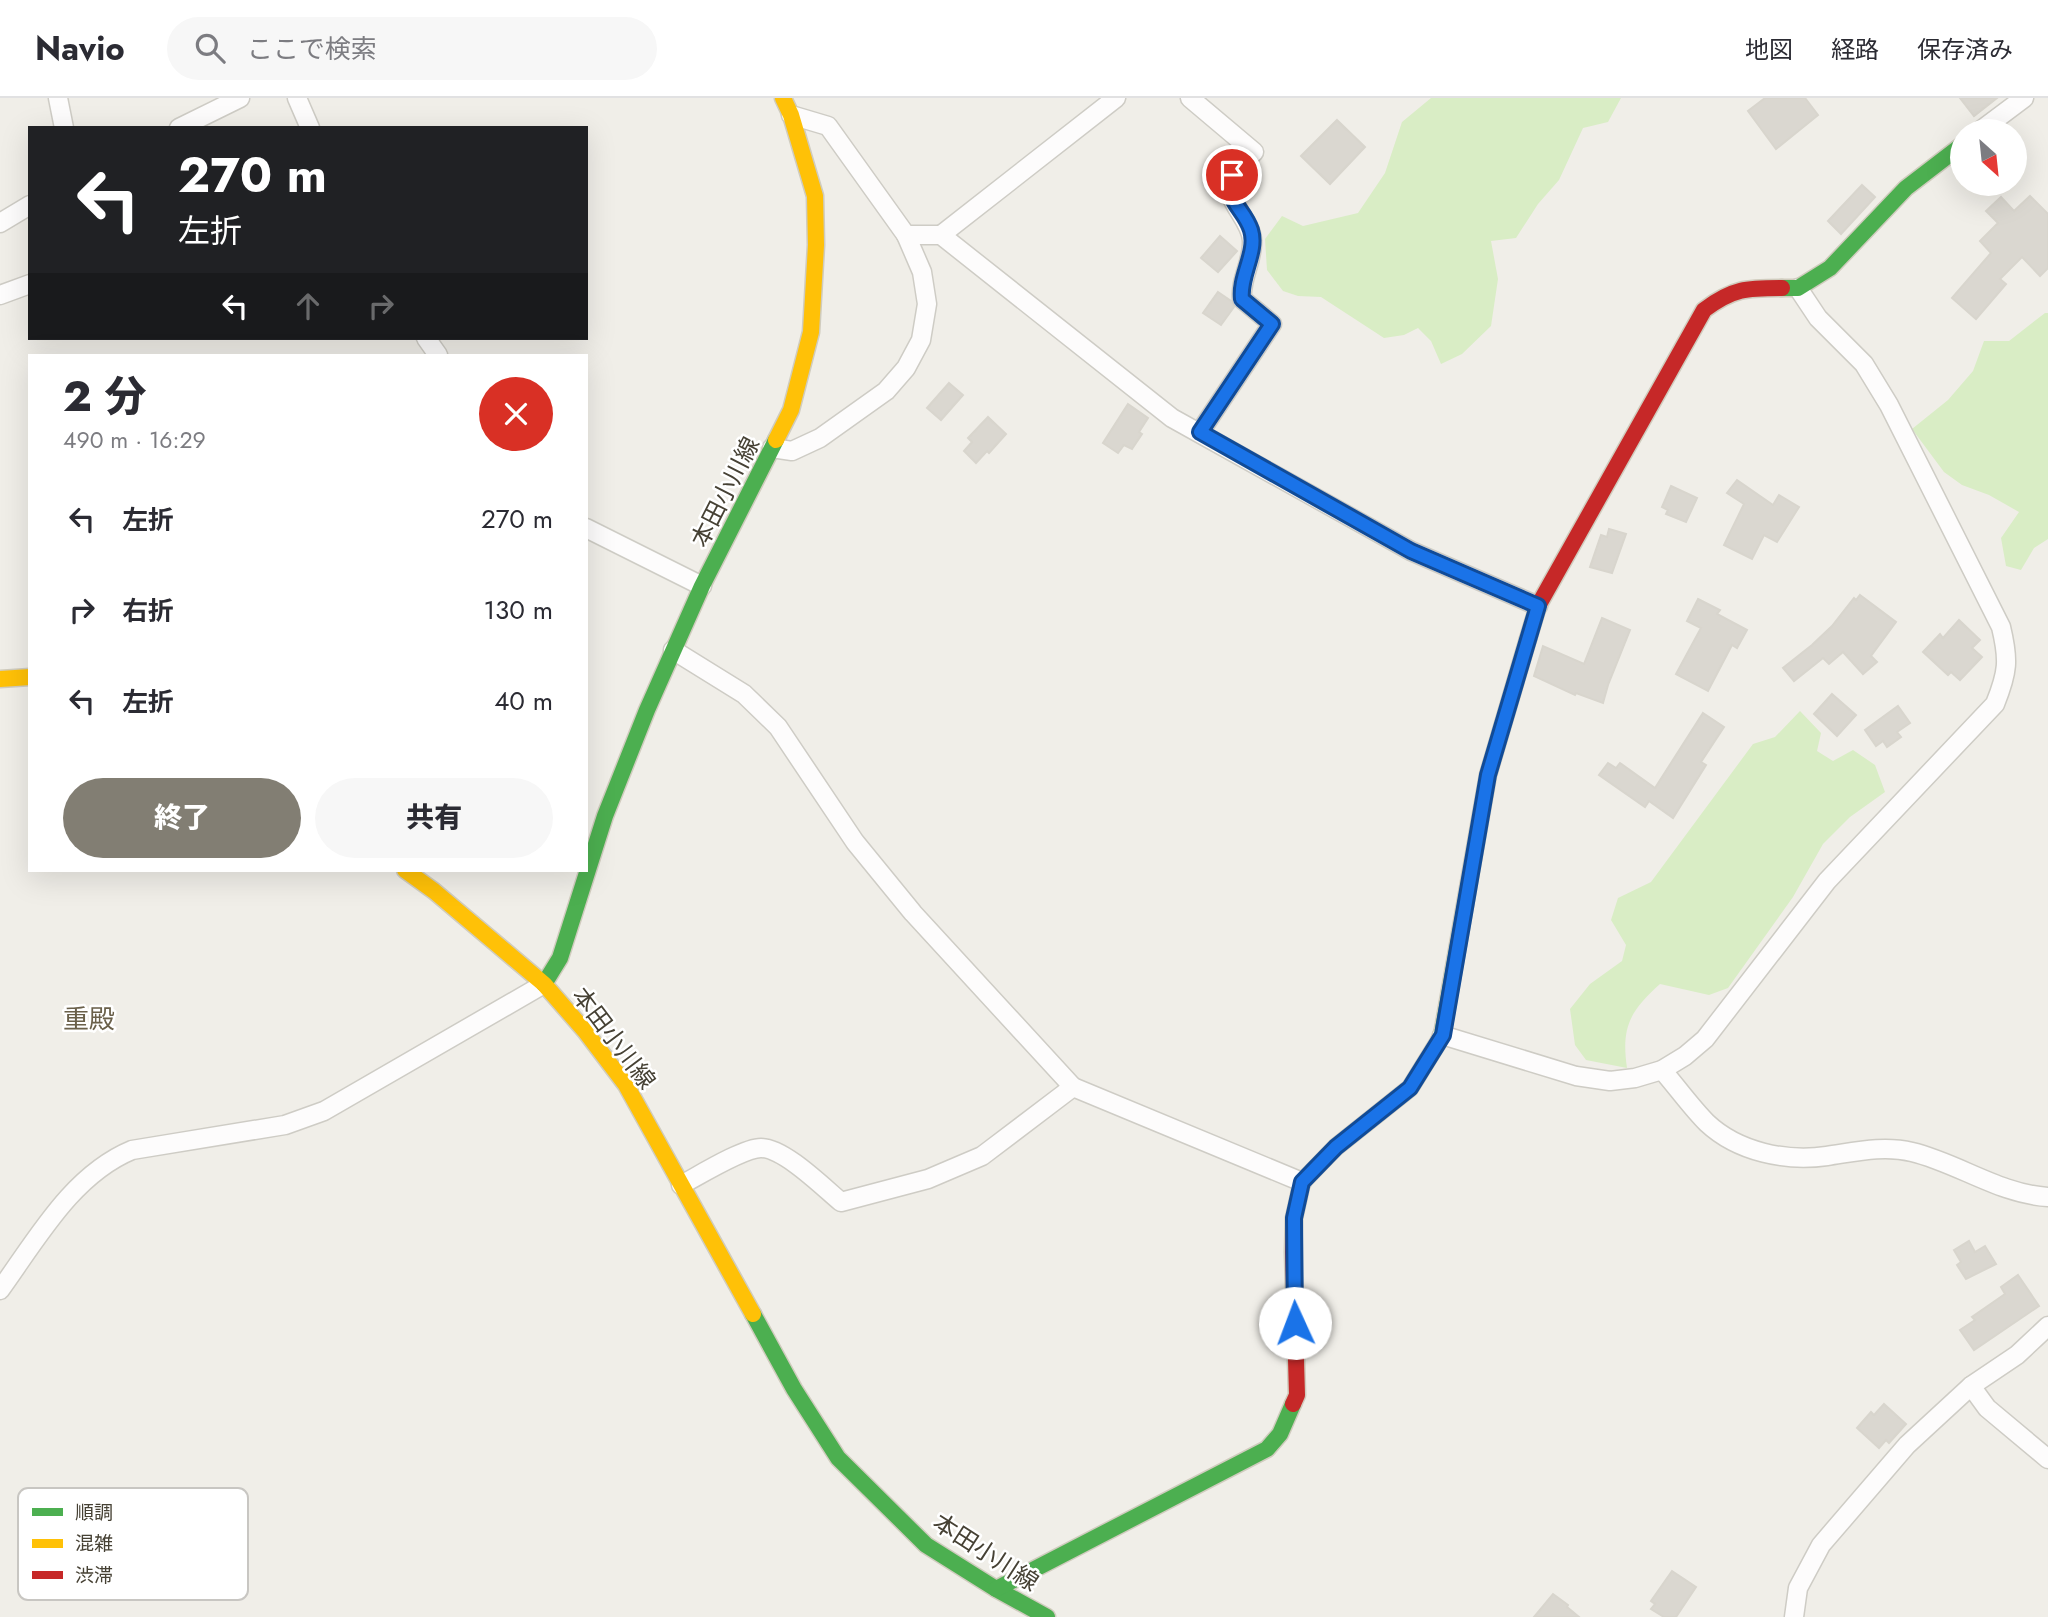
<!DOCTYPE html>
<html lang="ja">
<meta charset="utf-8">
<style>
body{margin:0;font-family:Jost,"Noto Sans JP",sans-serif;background:#f7f7f7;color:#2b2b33;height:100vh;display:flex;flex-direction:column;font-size:26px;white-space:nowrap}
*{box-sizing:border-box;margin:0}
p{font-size:23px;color:#7c7c81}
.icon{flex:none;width:38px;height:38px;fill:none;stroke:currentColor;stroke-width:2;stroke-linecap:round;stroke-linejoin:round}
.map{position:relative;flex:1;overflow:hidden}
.drawer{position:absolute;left:28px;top:256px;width:560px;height:518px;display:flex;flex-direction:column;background:#fff;border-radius:0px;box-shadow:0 7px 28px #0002}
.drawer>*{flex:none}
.top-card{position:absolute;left:28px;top:28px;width:560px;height:214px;border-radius:0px;box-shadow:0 7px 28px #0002;background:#202124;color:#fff;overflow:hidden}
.needle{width:46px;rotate:153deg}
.tools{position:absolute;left:1950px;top:21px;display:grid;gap:14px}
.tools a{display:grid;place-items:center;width:77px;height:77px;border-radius:50%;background:#fff;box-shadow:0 7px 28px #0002;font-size:35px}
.pin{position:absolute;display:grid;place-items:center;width:60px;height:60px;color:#fff;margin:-30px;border:4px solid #fff;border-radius:50%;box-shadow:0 2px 7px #0007}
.me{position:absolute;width:77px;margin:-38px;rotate:358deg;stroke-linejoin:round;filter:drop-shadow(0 0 5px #0008)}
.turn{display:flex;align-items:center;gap:24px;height:147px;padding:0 35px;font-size:32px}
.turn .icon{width:91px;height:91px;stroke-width:2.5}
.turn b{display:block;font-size:49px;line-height:60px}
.lanes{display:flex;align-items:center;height:66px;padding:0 35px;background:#0003;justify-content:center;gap:35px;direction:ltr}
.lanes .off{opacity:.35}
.round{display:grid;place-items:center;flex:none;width:74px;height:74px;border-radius:37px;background:#f7f7f7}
.head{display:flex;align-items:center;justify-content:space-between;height:119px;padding:0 35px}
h1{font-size:42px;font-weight:800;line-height:52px}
.cta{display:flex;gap:14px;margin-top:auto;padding:14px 35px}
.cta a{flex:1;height:80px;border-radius:42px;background:#827e73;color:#fff;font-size:28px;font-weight:800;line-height:80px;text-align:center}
.cta a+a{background:#f7f7f7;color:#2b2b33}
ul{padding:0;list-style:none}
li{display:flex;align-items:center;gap:21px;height:91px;padding:0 35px}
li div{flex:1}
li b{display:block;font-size:26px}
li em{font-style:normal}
header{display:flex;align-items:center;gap:42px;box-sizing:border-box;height:98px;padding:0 35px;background:#fff;border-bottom:2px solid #e1e1e2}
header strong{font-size:33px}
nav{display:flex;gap:38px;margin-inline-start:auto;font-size:24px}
.search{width:490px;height:63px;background:#f7f7f7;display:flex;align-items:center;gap:18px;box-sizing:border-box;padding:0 24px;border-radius:38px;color:#7c7c81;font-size:26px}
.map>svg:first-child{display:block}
.green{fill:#d9edc5}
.building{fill:#dad7d0;stroke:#d8d5cd;stroke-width:2}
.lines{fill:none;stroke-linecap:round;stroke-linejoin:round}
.street-casing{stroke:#ceccc5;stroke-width:21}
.fast-casing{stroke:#d0ccbe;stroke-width:19}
.slow-casing{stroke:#d0ccbe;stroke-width:19}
.jam-casing{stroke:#d0ccbe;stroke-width:19}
.street{stroke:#fdfcfc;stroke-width:18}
.fast{stroke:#4caf50;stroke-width:16}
.slow{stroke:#ffc107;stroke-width:16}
.jam{stroke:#c62828;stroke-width:16}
.route-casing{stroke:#114b97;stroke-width:18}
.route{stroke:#1a73e8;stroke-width:12}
.labels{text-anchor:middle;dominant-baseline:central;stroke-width:5;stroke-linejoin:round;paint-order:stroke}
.street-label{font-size:24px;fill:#464134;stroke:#fff}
.neighbourhood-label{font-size:26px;fill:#6a604a;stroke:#fff}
.key{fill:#fff;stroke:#c8c6c2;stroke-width:2}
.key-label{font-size:19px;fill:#464134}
</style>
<header>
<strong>Navio</strong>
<div class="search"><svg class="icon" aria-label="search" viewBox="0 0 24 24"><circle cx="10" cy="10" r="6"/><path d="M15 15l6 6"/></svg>ここで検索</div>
<nav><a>地図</a><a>経路</a><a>保存済み</a></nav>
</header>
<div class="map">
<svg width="2048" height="1519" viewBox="0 0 2048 1519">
<rect width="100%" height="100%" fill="#f0eee8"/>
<g class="green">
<polygon points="1431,0 1621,0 1608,24 1583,30 1559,82 1538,106 1516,140 1491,143 1498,181 1491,228 1462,256 1441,266 1431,243 1418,230 1404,237 1384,240 1321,199 1298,198 1283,193 1267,172 1265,141 1282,118 1303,128 1358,115 1385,75 1402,24"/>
<polygon points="2045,215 2048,215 2048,441 2034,450 2021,472 2006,468 2001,440 2019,414 1989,397 1962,387 1944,374 1912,331 1948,302 1973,273 1984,243 2009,243"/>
<path d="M1800,613L1821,635L1817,653L1833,663L1853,652L1875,667L1885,694L1850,719L1823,746L1793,799L1728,890L1709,897L1660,886C1630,913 1621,929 1627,970L1586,962L1575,947L1570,911L1590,886L1622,863L1626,847L1611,822L1618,800L1651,784L1753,646L1775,639Z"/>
</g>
<g class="building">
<polygon points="1765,0 1805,0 1818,17 1776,51 1748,13"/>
<polygon points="1960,0 1997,0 1974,18"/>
<polygon points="1337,22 1365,49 1330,86 1301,58"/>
<polygon points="1862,87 1875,99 1841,136 1828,123"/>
<polygon points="2030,98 2048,116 2048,170 2040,178 2022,159 2000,181 2006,186 1976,221 1952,200 1991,155 1980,143 1998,125 1986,113 2001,99 2014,113"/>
<polygon points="1220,138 1237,153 1218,174 1201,160"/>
<polygon points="1218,194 1231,203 1234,209 1221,227 1203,215"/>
<polygon points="949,285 963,297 941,322 927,310"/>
<polygon points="1128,306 1148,320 1139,334 1142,336 1132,351 1124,347 1118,355 1103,345"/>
<polygon points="988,319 1006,336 989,355 987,353 976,365 964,353 972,344 968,340"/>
<polygon points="1737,382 1773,407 1779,397 1799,409 1777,444 1764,437 1752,461 1724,447 1744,406 1727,395"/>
<polygon points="1671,388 1697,400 1686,424 1666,416 1668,412 1662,409"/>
<polygon points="1609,431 1626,436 1612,475 1590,469 1601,437 1607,439"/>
<polygon points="1860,497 1896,524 1871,558 1877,564 1863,576 1843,554 1829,566 1823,560 1794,583 1783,570 1812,547 1832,528 1854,500 1856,502"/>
<polygon points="1698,501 1720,512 1717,516 1747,532 1737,550 1732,547 1708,593 1676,576 1701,530 1687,523"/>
<polygon points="1602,520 1630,532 1608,587 1603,605 1576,595 1575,597 1534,578 1543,548 1584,566"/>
<polygon points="1959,522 1980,542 1972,550 1982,559 1960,582 1951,574 1948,577 1923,554 1940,536 1943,540"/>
<polygon points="1832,596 1856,617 1837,638 1814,616"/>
<polygon points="1898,608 1910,625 1897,634 1901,639 1887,649 1883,643 1876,648 1865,632"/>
<polygon points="1703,615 1724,629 1701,664 1706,667 1673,720 1649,703 1645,709 1599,677 1608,665 1616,670 1620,665 1655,690"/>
<polygon points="1969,1143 1975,1154 1985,1148 1996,1166 1966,1181 1957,1167 1961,1164 1954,1152"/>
<polygon points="2018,1177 2039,1208 1974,1252 1960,1232 1975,1222 1972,1219 2005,1196 2001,1189"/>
<polygon points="1884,1306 1906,1326 1889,1345 1886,1342 1879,1350 1857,1330 1871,1314 1874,1317"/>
<polygon points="1672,1473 1696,1489 1676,1519 1664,1519 1651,1511 1655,1506 1651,1503"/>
<polygon points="1553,1496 1568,1507 1567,1509 1579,1519 1534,1519"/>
</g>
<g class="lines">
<defs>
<g id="street">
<polyline points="58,0 64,30"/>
<polyline points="297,0 310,30"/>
<path d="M1190,0L1254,54C1247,61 1236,70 1232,78C1220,100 1252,121 1252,143C1253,163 1240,181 1242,201L1272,226L1200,334"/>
<polyline points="791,17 828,28 906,137 941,137 1172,320 1411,453 1538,508"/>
<polyline points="179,30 240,0"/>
<polyline points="1980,33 2024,0"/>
<polyline points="0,125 30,107"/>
<polyline points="941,137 1116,0"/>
<polyline points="0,197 30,186"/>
<polyline points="426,240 438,257"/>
<polyline points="772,350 792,353 820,340 886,293 906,270 921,242 927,206 922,174 906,137"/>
<polyline points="586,430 702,488"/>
<polyline points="673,552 744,596 778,629 855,744 913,815 1073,989 1302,1084"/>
<path d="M1442,937L1576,978L1610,983L1635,980L1662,972L1685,958L1705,941L1827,783L1995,606C2008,574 2009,562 2001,529L1889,307L1864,266L1818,220L1798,190"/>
<path d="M1662,972C1677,989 1691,1009 1707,1025C1738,1054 1786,1064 1827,1058C1855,1054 1883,1047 1912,1054C1958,1065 1999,1096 2048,1099"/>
<path d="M681,1087C698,1078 743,1050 761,1050C784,1050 823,1089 841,1104L928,1081L982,1058L1073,989"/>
<path d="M0,1192C37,1141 72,1077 132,1052L285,1027L324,1013L544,886"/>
<polyline points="1971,1288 1987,1310 2048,1361"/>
<polyline points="1794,1519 1798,1490 1821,1447 1907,1347 1971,1288 2017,1257 2048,1228"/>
</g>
<g id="fast">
<polyline points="1782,190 1798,190 1830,170 1906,90 1962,47"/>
<polyline points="544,886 560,860 605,718 647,612 702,488 776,342"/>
<polyline points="1439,943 1442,937 1488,677 1528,541"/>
<polyline points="753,1216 794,1291 838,1360 926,1447 996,1491 1047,1519"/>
<polyline points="996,1491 1267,1351 1280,1336 1293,1306"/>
</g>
<g id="slow">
<polyline points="776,342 791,312 811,234 816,147 815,98 791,17 783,0"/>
<polyline points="0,581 30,579"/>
<polyline points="405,772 434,793 544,886 585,933 626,987 753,1216"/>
</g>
<g id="jam">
<path d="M1528,541L1538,508L1704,212C1733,190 1747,190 1782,190"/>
<polyline points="1293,1306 1297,1297 1293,1154 1294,1120 1302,1084 1336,1049 1410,990 1439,943"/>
</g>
</defs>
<use href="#street" class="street-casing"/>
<use href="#fast" class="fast-casing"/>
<use href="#slow" class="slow-casing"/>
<use href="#jam" class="jam-casing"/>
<use href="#street" class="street"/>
<use href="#fast" class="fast"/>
<use href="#slow" class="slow"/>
<use href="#jam" class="jam"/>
</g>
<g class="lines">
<defs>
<path id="route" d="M1232,77C1224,103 1244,110 1251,132C1258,154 1239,178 1242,201L1272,226L1200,334L1411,453L1538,508L1488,677L1443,937L1410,990L1336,1049L1302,1084L1294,1120L1295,1225"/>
</defs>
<use href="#route" class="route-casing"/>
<use href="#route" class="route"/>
</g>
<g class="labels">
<g class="street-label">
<text transform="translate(725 394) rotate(-63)">本田小川線</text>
<text transform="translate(614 940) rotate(53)">本田小川線</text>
<text transform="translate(986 1454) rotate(33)">本田小川線</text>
</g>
<g class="neighbourhood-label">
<text x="89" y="921">重殿</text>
</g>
</g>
<rect x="18" y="1390" width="230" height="112" rx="10" class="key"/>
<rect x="32" y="1410" width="31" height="8" fill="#4caf50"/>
<rect x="32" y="1441" width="31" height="9" fill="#ffc107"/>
<rect x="32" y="1473" width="31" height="8" fill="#c62828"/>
<g class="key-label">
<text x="75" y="1421">順調</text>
<text x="75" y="1452">混雑</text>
<text x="75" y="1484">渋滞</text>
</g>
</svg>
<div class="tools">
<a><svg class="needle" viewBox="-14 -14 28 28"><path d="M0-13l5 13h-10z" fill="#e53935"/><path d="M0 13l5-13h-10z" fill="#7c7c81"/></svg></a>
</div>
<div class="pin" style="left:1232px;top:77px;background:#d93025"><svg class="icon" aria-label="arrive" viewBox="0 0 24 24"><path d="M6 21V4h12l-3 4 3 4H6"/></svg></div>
<svg class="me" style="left:1295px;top:1225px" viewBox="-20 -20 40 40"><circle r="19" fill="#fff"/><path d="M0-13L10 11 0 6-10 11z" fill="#1a73e8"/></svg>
<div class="top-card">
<div class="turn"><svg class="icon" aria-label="left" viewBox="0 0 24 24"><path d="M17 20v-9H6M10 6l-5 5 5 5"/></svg><div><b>270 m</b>左折</div></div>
<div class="lanes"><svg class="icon" aria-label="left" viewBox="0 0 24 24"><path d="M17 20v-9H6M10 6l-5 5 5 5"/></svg><svg class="icon off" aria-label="ahead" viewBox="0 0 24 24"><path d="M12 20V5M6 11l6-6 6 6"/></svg><svg class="icon off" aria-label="right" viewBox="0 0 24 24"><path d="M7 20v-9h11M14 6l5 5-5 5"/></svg></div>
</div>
<section class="drawer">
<div class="head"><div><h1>2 分</h1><p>490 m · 16:29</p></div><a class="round" style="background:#d93025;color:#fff"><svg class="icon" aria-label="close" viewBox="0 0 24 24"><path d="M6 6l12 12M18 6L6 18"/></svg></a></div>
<ul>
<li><svg class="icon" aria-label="left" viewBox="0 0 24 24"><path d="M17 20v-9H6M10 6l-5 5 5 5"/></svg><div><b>左折</b></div><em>270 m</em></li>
<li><svg class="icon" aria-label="right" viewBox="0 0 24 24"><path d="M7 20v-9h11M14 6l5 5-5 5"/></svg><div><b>右折</b></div><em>130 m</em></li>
<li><svg class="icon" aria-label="left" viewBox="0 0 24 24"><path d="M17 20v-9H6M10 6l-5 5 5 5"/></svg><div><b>左折</b></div><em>40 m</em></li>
</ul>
<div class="cta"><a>終了</a><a>共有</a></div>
</section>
</div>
